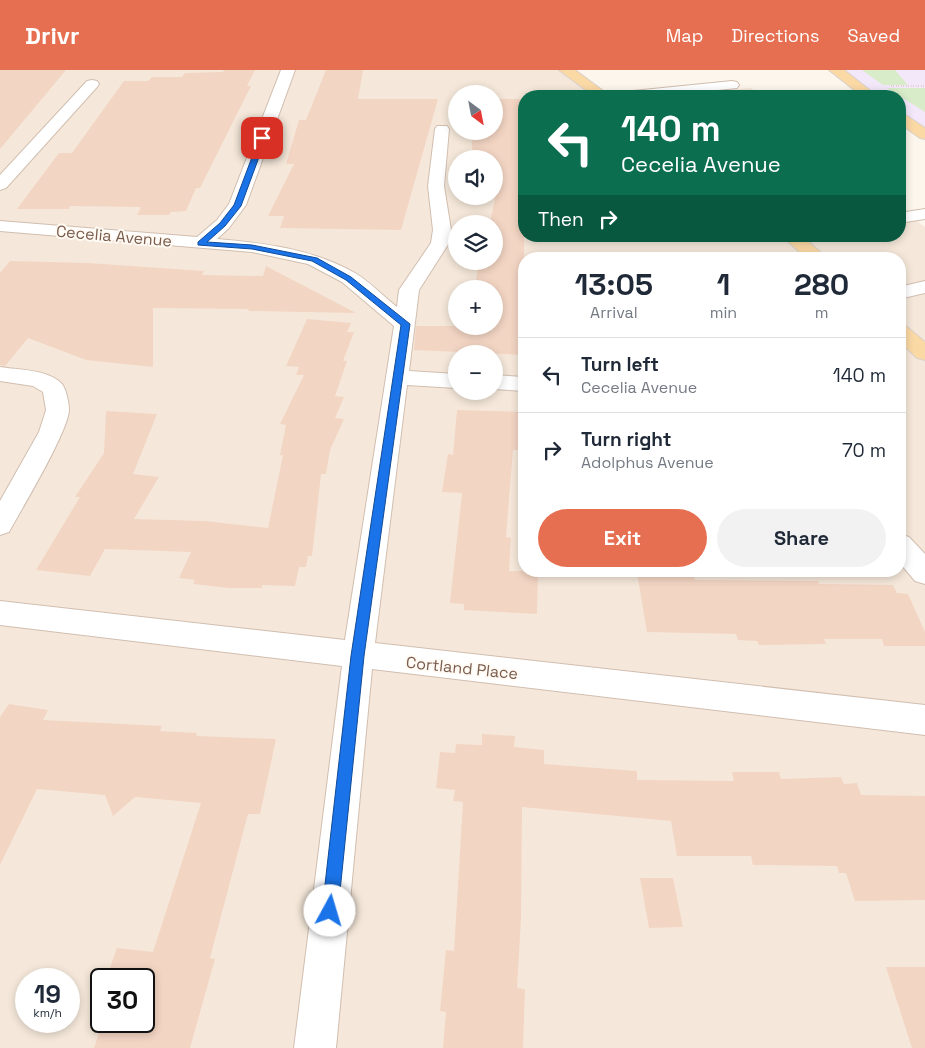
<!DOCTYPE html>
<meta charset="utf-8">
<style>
body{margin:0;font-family:"Space Grotesk",sans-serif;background:#f2f2f3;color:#1f2937;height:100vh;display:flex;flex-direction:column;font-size:19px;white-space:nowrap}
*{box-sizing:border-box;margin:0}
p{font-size:16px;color:#747a83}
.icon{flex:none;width:28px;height:28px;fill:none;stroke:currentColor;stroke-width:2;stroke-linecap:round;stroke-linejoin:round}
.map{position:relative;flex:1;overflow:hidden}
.side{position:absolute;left:518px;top:182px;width:388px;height:325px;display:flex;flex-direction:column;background:#fff;border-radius:20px;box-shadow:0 2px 8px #0003}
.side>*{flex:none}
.top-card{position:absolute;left:518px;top:20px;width:388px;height:152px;border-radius:20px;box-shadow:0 2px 8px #0003;background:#0b6e4f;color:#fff;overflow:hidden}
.needle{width:32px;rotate:148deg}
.controls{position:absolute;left:448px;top:15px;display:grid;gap:10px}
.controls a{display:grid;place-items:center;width:55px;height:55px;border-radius:50%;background:#fff;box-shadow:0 2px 8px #0003;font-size:25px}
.speed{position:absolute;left:15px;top:898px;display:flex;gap:10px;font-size:25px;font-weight:700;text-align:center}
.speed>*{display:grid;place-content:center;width:65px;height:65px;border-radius:50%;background:#fff;box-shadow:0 2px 8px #0003;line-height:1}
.speed small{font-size:12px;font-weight:400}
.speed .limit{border:2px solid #111;border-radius:8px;background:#fff;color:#111}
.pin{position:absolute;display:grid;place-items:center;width:42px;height:42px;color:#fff;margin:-21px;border-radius:10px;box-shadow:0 2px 8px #0006}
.me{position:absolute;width:55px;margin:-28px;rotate:6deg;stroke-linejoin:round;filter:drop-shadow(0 0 4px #0008)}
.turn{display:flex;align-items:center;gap:18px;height:105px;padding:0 20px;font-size:22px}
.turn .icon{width:65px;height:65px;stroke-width:2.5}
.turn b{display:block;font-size:35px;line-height:42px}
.then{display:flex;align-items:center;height:48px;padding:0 20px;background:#0003;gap:10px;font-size:19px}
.eta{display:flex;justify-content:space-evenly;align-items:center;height:85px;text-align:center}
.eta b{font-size:30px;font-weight:700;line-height:35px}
.primary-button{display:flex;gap:10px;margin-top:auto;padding:10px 20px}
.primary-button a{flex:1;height:58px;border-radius:30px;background:#e76f51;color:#fff;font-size:20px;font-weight:700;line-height:58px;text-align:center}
.primary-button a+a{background:#f2f2f3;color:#1f2937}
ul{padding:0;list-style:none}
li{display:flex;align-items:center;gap:15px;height:75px;padding:0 20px;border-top:1px solid #e0e1e3}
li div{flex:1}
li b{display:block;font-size:19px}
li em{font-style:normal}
header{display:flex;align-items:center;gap:30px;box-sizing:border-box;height:70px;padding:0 25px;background:#e76f51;color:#fff}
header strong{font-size:24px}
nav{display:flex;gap:28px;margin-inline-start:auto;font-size:18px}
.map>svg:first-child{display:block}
.residential{fill:#f5e8da;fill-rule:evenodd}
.education{fill:#f3e8fa}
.green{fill:#d8ecc9}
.building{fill:#f3d5c3}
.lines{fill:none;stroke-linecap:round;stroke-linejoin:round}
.minor-casing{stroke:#d1beb0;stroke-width:2}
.major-casing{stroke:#dad1cd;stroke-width:2}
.path{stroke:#d9b8a5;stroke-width:2;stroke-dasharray:0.5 2;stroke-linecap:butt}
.minor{fill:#fff;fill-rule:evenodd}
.major{fill:#fbd9a5;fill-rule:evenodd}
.route{fill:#1a73e8;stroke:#114b97}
.labels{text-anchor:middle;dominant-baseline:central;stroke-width:4;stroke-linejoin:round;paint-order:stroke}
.street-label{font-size:16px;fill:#7a5c4d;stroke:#fffaf3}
</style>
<header>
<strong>Drivr</strong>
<nav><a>Map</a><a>Directions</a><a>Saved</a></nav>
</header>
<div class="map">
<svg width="925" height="978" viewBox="0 0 925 978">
<rect width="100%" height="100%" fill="#fdf6ec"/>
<g class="residential">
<path d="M0,0H566L603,26H524V166H899V142L905,147L910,146L925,157V978H0ZM456,24H494V61H456ZM456,89H494V126H456ZM456,154H494V191H456ZM524,189H899V501H524ZM456,219H494V256H456ZM456,284H494V321H456ZM26,909H69V951H26ZM101,909H144V951H101Z"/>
<polygon points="751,18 761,26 658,26"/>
</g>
<polygon class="education" points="836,0 925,0 925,65 899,47 899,26 870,26"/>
<g class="green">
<polygon points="862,0 895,0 908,15 883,15"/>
<polygon points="887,18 925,18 925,42"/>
</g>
<g class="building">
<polygon points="0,0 66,0 0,79"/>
<polygon points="224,0 255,0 247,16 251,16 200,118 196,118 186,141 171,142 169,145 137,145 141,137 70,136 69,139 17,139 59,83 72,83 124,11 148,11 152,7 182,7 185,3 223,2"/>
<polygon points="326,0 363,0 358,29 438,29 401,160 280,158 284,146 268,146 294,94 286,94 299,50 306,50"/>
<polygon points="494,29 524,29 524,285 414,280 416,256 494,256 494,219 475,219 478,196 483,196 484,191 494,191 494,154 490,154 495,128 476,127 494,126 494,89 473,89 471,61 494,61"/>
<polygon points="10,191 88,193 204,201 202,205 263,206 266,196 356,243 248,241 249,239 153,238 153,297 86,290 28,268 5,296 0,295 0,203"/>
<polygon points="307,249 351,253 347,262 354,262 343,291 347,291 335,326 344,327 335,348 344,349 330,380 326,404 321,404 312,486 308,486 306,497 299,497 295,516 262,515 262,518 229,518 193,514 195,510 179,508 191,482 105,479 90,506 36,500 80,427 75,427 104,383 106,341 157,344 133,404 159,407 134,449 205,451 268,458 283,385 280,385 286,355 280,354 304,305 296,305 299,297 286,296"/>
<polygon points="457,340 523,342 523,380 513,380 506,467 511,468 509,501 538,501 537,544 464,540 464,534 450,533 462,423 442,422 448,384 453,385"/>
<polygon points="662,501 689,501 690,503 693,504 695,510 818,511 819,514 893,515 897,523 908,524 925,562 925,576 884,576 882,569 824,569 826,574 759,575 757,571 738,570 736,564 647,562 637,503 662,503"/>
<polygon points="9,634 48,640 43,650 162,656 160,661 197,663 196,666 276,669 260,744 248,744 210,888 215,889 190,978 94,978 103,951 144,951 144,909 106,909 117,878 153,882 201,733 135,727 113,746 105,725 37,719 0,795 0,647"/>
<polygon points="482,664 515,666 514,677 544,680 544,694 637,701 637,710 734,711 732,702 779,702 781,709 841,707 844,714 857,713 861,725 925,726 925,830 855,831 846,803 839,803 837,796 753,795 751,786 677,786 671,751 522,737 521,849 517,918 525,919 523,978 443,978 446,942 440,941 446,880 454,881 463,732 453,731 455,720 436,718 440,682 455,683 456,674 482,675"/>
<polygon points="640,808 673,808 683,857 649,858"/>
<polygon points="886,897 925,897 925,978 912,978"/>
</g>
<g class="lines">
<defs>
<g id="minor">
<path d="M281,0H295L246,135L229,158L217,169C264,173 313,179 355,203C370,212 383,226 397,237L399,220L431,173L433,160L428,116L435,59L437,56H447L449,59L444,116L451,160L449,173L419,220L409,301L456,304V318L407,315L375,573L925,635V665L372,599L336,978H294L342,596L0,555V531L345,570L394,256L342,212L308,194L252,182L0,161V151L197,167L217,150L229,134Z"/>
<polygon points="92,10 97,11 99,14 97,17 6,118 0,120 0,105 87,11"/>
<polygon points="732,11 737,12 739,15 737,18 661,26 616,26 623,22"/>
<polygon points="925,139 925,149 899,153 899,143"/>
<polygon points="925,211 925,223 899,229 899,217"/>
<path d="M0,297C18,300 48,299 62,314C66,319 69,333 69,339C70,359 21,440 9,462L0,465V431L39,362L46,340L43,322L33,316L0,311Z"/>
<polygon points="494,305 524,307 524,321 494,319"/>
<polygon points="899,464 909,467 925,484 925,514 915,511 899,492"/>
</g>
<g id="major">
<polygon points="559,0 575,0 610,26 594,26"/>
<polygon points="829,0 844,0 877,26 862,26"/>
<polygon points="899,43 904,44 925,58 925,69 920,68 899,53"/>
<polygon points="782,166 802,166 828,189 807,189"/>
<polygon points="899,254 906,256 925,272 925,290 917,288 899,271"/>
</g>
</defs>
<use href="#minor" class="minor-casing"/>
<use href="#major" class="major-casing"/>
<polyline class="path" points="891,16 925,16"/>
<use href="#minor" class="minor"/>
<use href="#major" class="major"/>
</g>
<polygon class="route" points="260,66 266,68 241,136 225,156 207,172 252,175 317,188 351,207 410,254 364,586 338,841 335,846 330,849 324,846 322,841 351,586 401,255 346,210 312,191 252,179 198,175 198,172 220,153 234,135"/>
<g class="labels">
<g class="street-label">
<text transform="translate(114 166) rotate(5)">Cecelia Avenue</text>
<text transform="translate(462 598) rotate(6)">Cortland Place</text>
</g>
</g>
</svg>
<div class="controls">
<a><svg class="needle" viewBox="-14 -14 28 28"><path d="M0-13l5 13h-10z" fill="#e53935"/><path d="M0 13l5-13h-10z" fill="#747a83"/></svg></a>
<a><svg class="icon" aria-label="sound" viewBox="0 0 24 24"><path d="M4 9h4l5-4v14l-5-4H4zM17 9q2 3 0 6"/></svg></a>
<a><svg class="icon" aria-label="layers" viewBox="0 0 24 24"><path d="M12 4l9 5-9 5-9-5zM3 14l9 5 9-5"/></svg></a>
<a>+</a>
<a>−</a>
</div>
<div class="speed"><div>19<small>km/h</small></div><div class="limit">30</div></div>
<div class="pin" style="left:262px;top:68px;background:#d93025"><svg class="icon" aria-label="arrive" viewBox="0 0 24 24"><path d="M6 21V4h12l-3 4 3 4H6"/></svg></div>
<svg class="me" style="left:330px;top:841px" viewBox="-20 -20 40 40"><circle r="19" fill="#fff"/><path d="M0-13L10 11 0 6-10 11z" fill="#1a73e8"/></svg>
<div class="top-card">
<div class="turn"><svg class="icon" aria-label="left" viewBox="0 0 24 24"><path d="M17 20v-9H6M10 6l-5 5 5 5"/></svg><div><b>140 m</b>Cecelia Avenue</div></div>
<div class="then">Then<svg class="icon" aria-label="right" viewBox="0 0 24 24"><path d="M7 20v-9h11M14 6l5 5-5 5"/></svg></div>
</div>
<section class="side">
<div class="eta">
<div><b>13:05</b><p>Arrival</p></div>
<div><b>1</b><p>min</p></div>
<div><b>280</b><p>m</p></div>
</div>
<ul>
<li><svg class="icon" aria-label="left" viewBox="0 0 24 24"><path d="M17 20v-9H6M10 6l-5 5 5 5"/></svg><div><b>Turn left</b><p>Cecelia Avenue</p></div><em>140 m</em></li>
<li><svg class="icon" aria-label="right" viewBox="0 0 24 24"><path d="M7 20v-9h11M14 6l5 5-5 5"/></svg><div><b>Turn right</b><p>Adolphus Avenue</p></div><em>70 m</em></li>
</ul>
<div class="primary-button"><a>Exit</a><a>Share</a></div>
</section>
</div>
